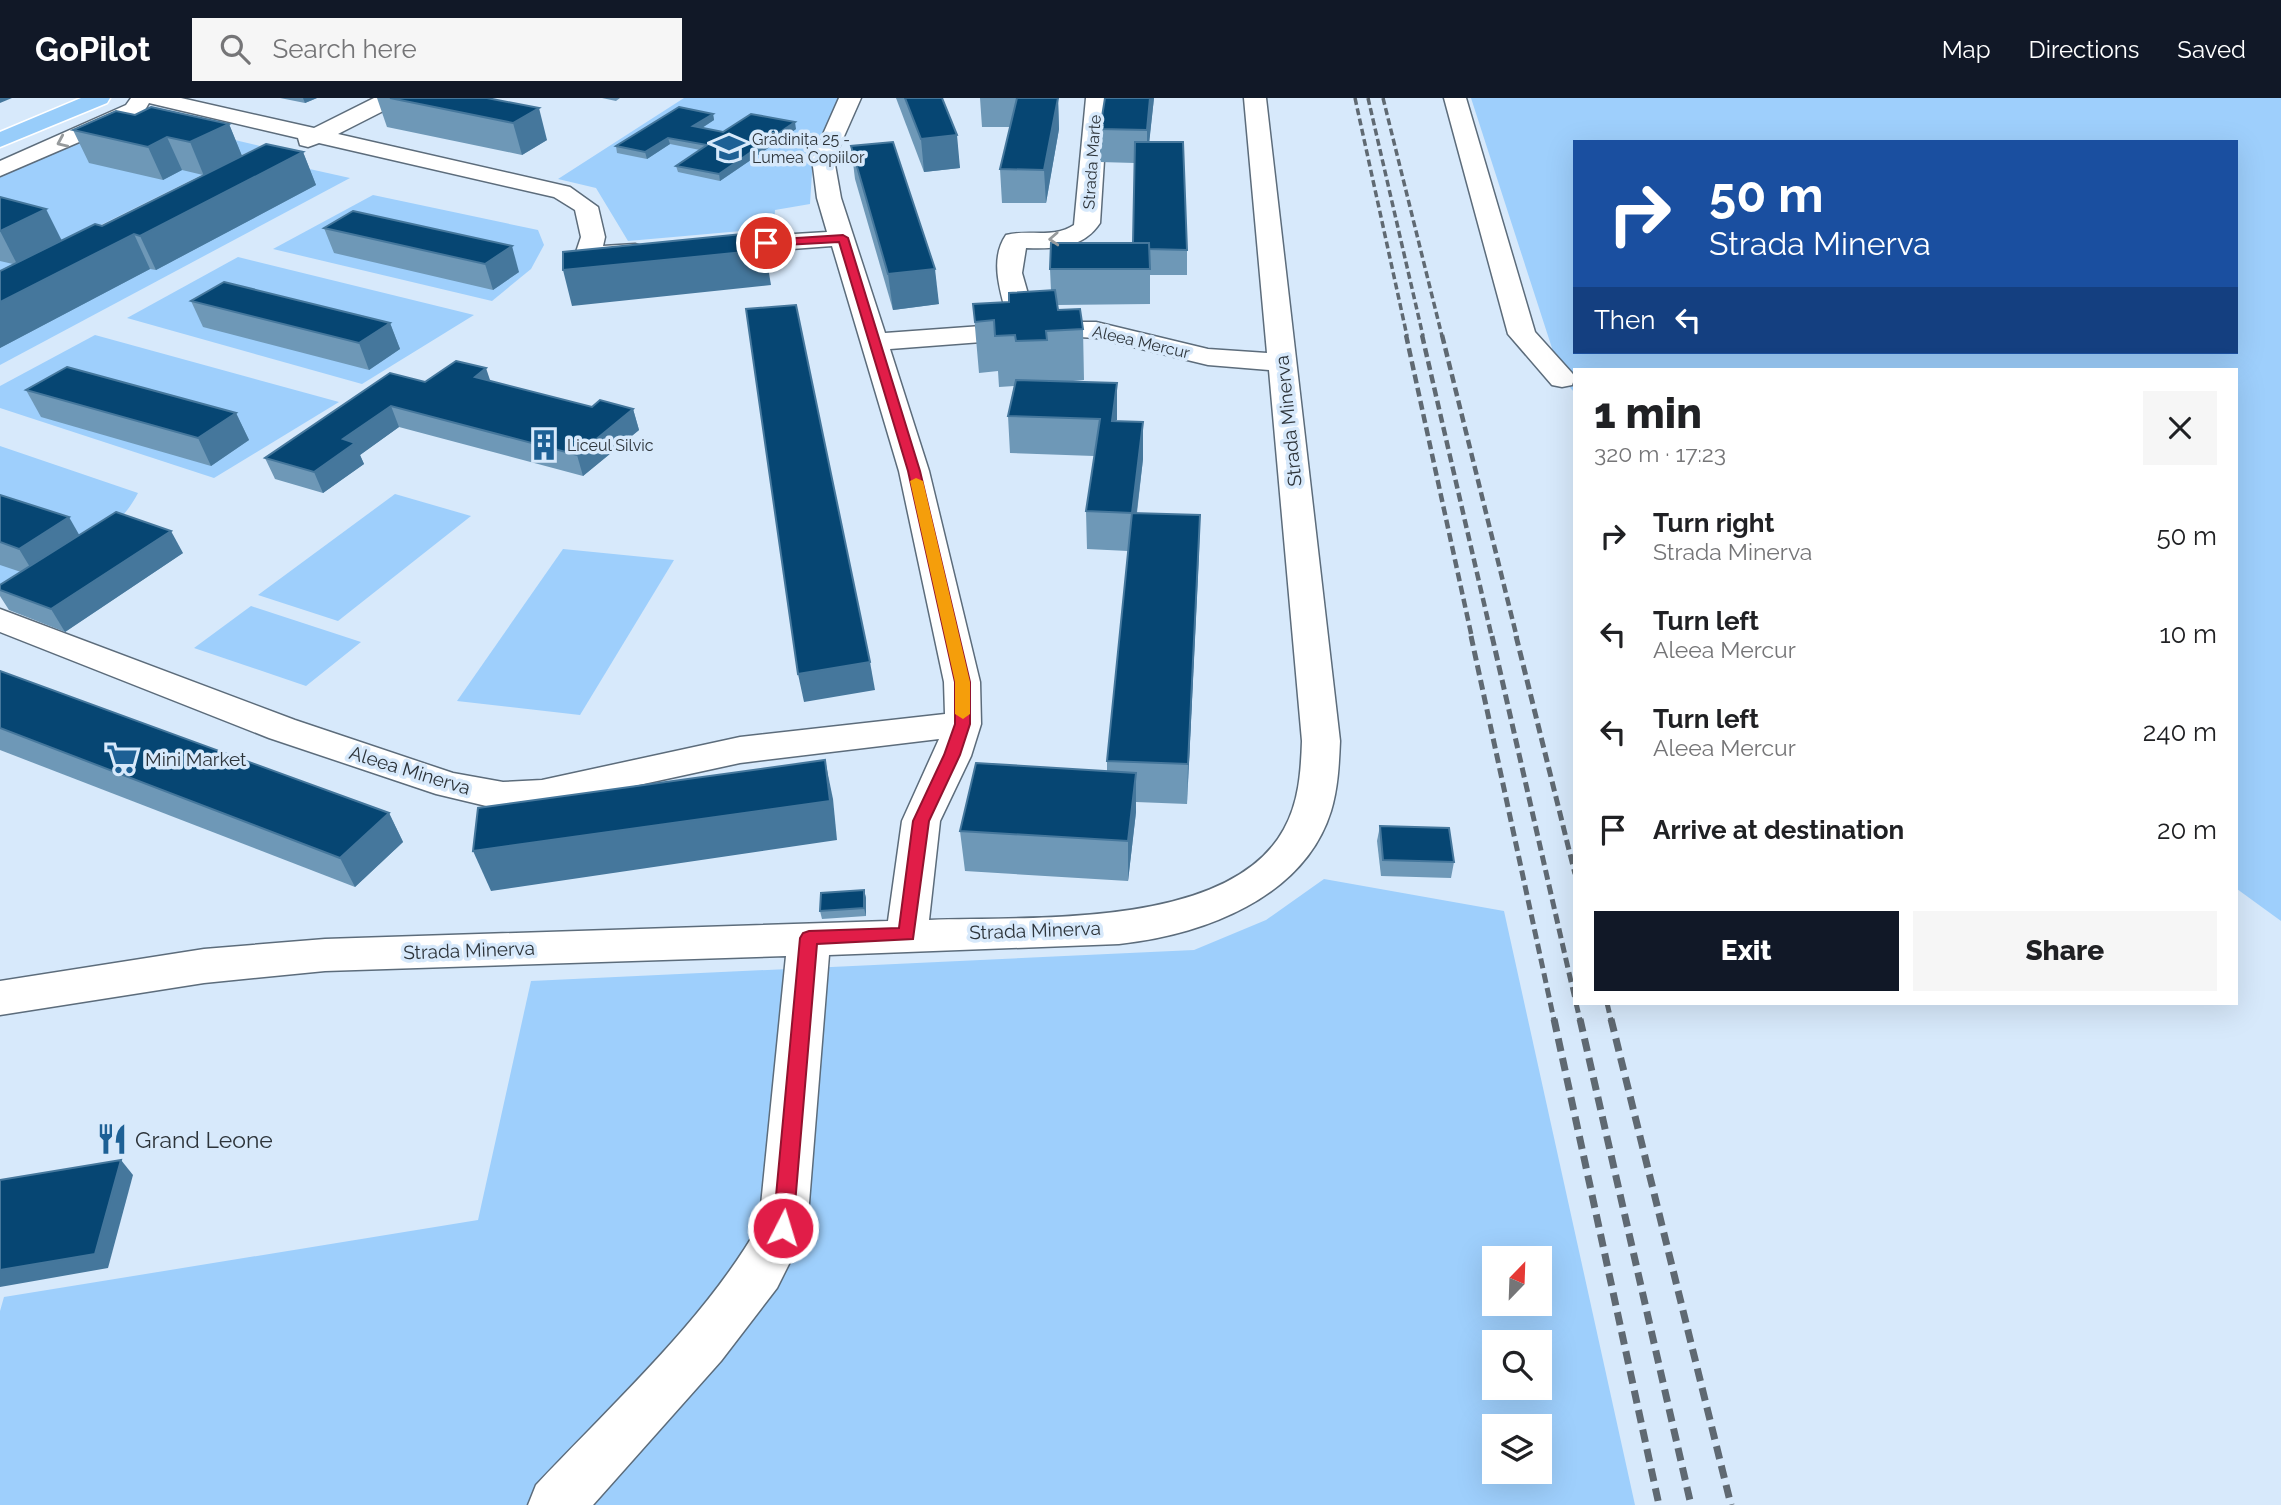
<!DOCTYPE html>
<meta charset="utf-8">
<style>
body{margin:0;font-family:Raleway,sans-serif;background:#f6f6f6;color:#202124;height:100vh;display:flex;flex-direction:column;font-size:26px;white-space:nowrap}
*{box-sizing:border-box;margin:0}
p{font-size:23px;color:#757577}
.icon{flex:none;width:38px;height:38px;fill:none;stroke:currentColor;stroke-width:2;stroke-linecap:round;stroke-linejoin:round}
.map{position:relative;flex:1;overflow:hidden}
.sheet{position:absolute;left:1573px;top:270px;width:665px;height:637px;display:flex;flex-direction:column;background:#fff;border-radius:0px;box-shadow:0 7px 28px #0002}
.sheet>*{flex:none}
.top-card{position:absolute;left:1573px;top:42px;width:665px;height:214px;border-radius:0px;box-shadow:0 7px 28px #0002;background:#1a4fa0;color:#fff;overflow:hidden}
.needle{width:46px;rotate:23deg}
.controls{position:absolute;left:1482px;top:1148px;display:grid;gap:14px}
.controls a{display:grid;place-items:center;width:70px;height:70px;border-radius:0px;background:#fff;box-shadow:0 7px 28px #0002;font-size:35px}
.pin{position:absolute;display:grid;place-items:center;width:60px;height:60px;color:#fff;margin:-30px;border:4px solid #fff;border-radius:50%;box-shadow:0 2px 7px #0007}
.me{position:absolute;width:77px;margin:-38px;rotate:5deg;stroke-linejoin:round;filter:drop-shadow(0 0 5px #0008)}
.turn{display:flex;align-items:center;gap:24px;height:147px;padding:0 21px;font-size:32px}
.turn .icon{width:91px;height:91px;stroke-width:2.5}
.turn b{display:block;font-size:49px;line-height:60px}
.then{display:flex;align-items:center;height:66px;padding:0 21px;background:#0003;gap:14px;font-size:26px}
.round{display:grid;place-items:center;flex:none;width:74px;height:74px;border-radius:0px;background:#f6f6f6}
.head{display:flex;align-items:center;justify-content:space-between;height:119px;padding:0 21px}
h1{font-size:42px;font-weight:800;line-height:52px}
.action{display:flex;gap:14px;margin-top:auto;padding:14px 21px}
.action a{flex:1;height:80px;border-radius:0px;background:#111827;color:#fff;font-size:28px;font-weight:800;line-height:80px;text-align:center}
.action a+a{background:#f6f6f6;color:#202124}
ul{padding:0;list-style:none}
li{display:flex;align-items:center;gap:21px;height:98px;padding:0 21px}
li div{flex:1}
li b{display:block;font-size:26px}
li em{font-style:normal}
header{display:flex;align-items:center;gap:42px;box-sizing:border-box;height:98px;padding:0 35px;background:#111827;color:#fff}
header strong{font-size:33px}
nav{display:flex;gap:38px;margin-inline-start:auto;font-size:24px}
.search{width:490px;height:63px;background:#f6f6f6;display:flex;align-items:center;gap:18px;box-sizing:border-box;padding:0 24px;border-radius:0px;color:#757577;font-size:26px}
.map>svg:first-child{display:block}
.green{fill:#9ecffc;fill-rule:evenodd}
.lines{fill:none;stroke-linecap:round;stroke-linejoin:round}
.minor-casing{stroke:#5c6c7b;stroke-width:3}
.major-casing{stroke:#fff;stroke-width:3}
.minor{fill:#fff;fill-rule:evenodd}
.major{fill:#98cdfa;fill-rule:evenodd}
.rail-far3{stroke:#5f6972;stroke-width:3.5;stroke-dasharray:7 3.5;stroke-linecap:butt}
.rail-far2{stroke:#5f6972;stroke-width:4.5;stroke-dasharray:9 4.5;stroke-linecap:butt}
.rail-far1{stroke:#5f6972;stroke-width:5;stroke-dasharray:10 5;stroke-linecap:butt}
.rail{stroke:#5f6972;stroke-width:7;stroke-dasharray:13 7;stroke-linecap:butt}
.wall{fill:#6e98b7}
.shaded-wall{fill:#45779c}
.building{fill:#064673;stroke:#45779c;stroke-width:2}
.oneway{stroke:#969a9c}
.route{fill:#e11d48;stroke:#92132f;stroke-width:2}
.slow{fill:#f59e0b}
.labels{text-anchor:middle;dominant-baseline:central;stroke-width:7;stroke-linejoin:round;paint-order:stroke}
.far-poi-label{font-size:16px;fill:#2d343a;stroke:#d7e9fb;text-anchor:start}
.far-street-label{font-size:16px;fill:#2d343a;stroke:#d7e9fb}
.street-label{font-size:19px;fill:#2d343a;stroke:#d7e9fb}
.poi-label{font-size:19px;fill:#2d343a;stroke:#d7e9fb;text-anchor:start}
.near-poi-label{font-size:23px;fill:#2d343a;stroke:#d7e9fb;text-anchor:start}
</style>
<header>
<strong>GoPilot</strong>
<div class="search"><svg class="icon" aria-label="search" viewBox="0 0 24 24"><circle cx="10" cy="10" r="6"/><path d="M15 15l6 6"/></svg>Search here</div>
<nav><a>Map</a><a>Directions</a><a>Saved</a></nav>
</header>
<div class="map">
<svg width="2281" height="1407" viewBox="0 0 2281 1407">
<rect width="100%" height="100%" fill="#d7e9fb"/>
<g class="green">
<polygon points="684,0 838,0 813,59 810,106 775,112 774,130 628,143 596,90 558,81"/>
<path d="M1471,0H2281V823L2237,791L2236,271H1575V295L1562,281ZM1575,44H2236V254H1575Z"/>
<polygon points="133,18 260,48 0,177 0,78"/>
<polygon points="278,64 350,80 0,267 0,204"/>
<polygon points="373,97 538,132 544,147 531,171 492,203 273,151"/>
<polygon points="238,159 474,217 362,286 127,220"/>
<polygon points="95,237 339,304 214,380 0,310 0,288"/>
<path d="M0,348L138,395C111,447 50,469 0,497Z"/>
<polygon points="395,396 471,418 338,523 258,497"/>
<polygon points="563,451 674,462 580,617 457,603"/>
<polygon points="251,508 361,544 306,588 194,550"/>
<path d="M1324,781L1504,813L1635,1407H0V1213L4,1199L478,1122L531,883L1194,852L1266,822ZM1494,1160H1540V1206H1494ZM1494,1244H1540V1290H1494ZM1494,1328H1540V1374H1494Z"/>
</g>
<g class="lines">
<defs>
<g id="minor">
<path d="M131,0H181L314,30L374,0H402L399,5L338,36L570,89L598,109L605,139L603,148L635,146L644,149L648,154L644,159C625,164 598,167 579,162L575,157L581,139L575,112L554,99L319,45L308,49L300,47L298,40L149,5L142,17L0,78V63L126,7Z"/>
<path d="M839,0H861L834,61L841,100L885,235L1009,226C1002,198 988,163 1006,137C1029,131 1053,141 1074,127L1086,0H1108L1100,125C1083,151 1055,151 1026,150L1022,175L1036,224H1096L1208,251L1267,255L1244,0H1266L1340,643C1339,666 1338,690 1331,713C1304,800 1203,837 1119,846L829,857L807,1130L777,1190L721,1263L593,1407H528L536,1387C611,1307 705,1222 759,1127L786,858L325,873L204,885L0,917V883L204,851L325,841L888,823L902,723L939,641L740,665L542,708L503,712L436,696L269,640L0,534V511L295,622L453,675L503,684L542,682L740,639L945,616L944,584L899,373L832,148L712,157L703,154L699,149L703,144L712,141L827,134L817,100L812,61ZM1062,238L1096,240L1208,267L1269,272L1302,643C1301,673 1299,704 1284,731C1229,832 1028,818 929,822L940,723L971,658L981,626L980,584L929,373L890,251Z"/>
<polygon points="1444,0 1466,0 1535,234 1572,275 1575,279 1572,287 1562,289 1552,287 1508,236"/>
</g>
<polygon id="major" points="81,0 110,0 107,5 0,49 0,34"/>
</defs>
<use href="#minor" class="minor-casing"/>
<use href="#major" class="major-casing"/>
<use href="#minor" class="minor"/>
<use href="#major" class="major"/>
<g class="rail-far3">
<polyline points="1355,0 1407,238"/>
<polyline points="1368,0 1423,238"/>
<polyline points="1383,0 1442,238"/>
</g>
<g class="rail-far2">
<polyline points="1406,237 1472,540"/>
<polyline points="1422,237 1492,540"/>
<polyline points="1442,237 1517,540"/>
</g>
<g class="rail-far1">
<polyline points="1471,538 1554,922"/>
<polyline points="1492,538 1575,901"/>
<polyline points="1516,538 1575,776"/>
<polyline points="1576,905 1580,922"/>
<polyline points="1607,905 1611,922"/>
</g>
<g class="rail">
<polyline points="1554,921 1659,1407"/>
<polyline points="1580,921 1691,1407"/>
<polyline points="1611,921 1731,1407"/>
</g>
</g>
<g class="wall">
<polygon points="280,0 317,0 305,5"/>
<polygon points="377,0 487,0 547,42 522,57 387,29"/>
<polygon points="602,0 620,0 616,3"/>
<polygon points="896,0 942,0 960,70 924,74"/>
<polygon points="980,0 1058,0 1059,31 1046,105 1002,105 1000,71 1010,29 982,29"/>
<polygon points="1154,0 1149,44 1187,152 1187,177 1150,177 1150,206 1057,207 1058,212 1083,231 1084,282 1062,284 1117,323 1143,361 1137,415 1200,417 1187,706 1136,704 1136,714 1128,783 965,773 960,733 1107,673 1107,663 1128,453 1087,451 1086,413 1094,358 1010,355 1008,318 1014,288 999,289 998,273 979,275 973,206 1009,204 1051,193 1050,171 1133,145 1135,65 1100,64 1100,31"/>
<polygon points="713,16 714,22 702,30 723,34 796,31 720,83 678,74 676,68 700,52 670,46 647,61 617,55 616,48"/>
<polygon points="135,17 229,26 242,58 303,54 316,87 156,172 150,171 0,250 0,173 13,166 0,163 0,99 62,142 102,128 203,77 182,72 163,82 89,65 73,32"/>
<polygon points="851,48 939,206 893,212 855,81"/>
<polygon points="324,130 519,174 493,192 334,155"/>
<polygon points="191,203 390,225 400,251 369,272 203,229"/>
<polygon points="490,283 592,309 633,311 639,332 583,378 399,329 360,357 364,366 323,395 275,381 265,360 425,284"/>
<polygon points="26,292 236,315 249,342 211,368 41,319"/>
<polygon points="0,397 80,437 183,455 65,534 9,512 0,498 0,487 21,474 0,467"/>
<polygon points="0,573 389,715 403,744 355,789 0,652"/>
<polygon points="1380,728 1454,764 1451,780 1381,778 1377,743"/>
<polygon points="864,792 866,800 866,818 822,821 820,813"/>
</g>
<g class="shaded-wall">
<polygon points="0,0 12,0 0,5"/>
<polygon points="303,0 317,0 305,5"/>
<polygon points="1058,0 1059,31 1046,105 1044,72"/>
<polygon points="1150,0 1154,0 1147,65 1147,32"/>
<polygon points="539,10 547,42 522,57 513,25"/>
<polygon points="713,16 714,22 694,35 693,28"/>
<polygon points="795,24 796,31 720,83 719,76"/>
<polygon points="229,26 242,58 204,78 190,44"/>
<polygon points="957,37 960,70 924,74 921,41"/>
<polygon points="167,39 182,72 163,82 148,49"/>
<polygon points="668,40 670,46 647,61 645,54"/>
<polygon points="303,54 316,87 156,172 140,138"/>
<polygon points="46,111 63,145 18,168 0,133"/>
<polygon points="762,134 771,187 572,208 563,172"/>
<polygon points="134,136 150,171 0,250 0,204"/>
<polygon points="512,148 519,174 493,192 485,166"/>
<polygon points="935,171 939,206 893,212 888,176"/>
<polygon points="390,225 400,251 369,272 359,245"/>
<polygon points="486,270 493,291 475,279"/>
<polygon points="1117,285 1117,322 1112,323"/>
<polygon points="391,308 399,329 360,357 364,366 323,395 314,374 343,341"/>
<polygon points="633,311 639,332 583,378 577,357"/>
<polygon points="236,315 249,342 211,368 198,340"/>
<polygon points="1143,324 1143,361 1132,453 1132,415"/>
<polygon points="1200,417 1199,455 1187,706 1188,666"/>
<polygon points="69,419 85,447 36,479 19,451"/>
<polygon points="171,433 183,455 65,534 51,511"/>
<polygon points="870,564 875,592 804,604 798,576"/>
<polygon points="825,662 833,701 837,742 491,793 473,753"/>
<polygon points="1136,675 1136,714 1128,783 1128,743"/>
<polygon points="389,715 403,744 355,789 340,760"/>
<polygon points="864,792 866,800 866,818 864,810"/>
<polygon points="121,1062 133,1077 108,1170 0,1189 0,1172"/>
</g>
<g class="building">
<polygon points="390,0 487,0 539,10 513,25"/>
<polygon points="905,0 942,0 957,37 921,41"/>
<polygon points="1017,0 1058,0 1044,72 1000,71"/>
<polygon points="1105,0 1150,0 1147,32 1100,31"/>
<polygon points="151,9 229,26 190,44 167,39 148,49 73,32 116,13 135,17"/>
<polygon points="679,9 713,16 693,28 723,34 751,16 795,24 719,76 676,68 707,47 668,40 645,54 616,48"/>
<polygon points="893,44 935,171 888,176 851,48"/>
<polygon points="1135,44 1183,44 1187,152 1149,151 1149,145 1133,145"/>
<polygon points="266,46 303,54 140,138 134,136 0,204 0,173 95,126 102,128"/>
<polygon points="0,99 46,111 0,133"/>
<polygon points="353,113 512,148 485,166 324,130"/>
<polygon points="762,134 765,152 563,172 563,154"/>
<polygon points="1051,145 1149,145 1150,171 1050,171"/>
<polygon points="224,184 390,225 359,245 191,203"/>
<polygon points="1055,192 1058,212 1080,211 1083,231 1046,233 1047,242 1016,243 1015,237 995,238 994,222 975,224 973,206 1009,204 1009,195"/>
<polygon points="796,207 870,564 798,576 746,211"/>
<polygon points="456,263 486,270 475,279 592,309 600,302 633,311 577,357 391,308 343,341 355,345 314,374 265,360 390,275 425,284"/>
<polygon points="67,269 236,315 198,340 26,292"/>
<polygon points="1016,282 1117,285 1112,323 1143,324 1132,415 1086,413 1100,321 1008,318"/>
<polygon points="0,397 69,419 19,451 0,444"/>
<polygon points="116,414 171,433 51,511 0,492 0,487"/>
<polygon points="1132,415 1200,417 1188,666 1107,663"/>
<polygon points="0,573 389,715 340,760 0,630"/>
<polygon points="825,662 830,703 473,753 478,710"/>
<polygon points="976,665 1136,675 1128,743 960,733"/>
<polygon points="1380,728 1449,730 1454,764 1383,762"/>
<polygon points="864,792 864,810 820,813 821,795"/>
<polygon points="121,1062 95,1156 0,1172 0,1082"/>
</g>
<defs><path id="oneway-chevron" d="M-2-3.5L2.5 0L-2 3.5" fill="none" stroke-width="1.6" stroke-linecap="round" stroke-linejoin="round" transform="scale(1.75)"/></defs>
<g class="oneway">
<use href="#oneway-chevron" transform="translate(62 44) rotate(156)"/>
<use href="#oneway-chevron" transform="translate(1054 141) rotate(177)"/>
</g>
<polygon class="route" points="843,137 848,140 920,373 970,584 970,626 960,657 929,723 913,841 817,846 793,1130 790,1137 783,1139 776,1137 773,1130 800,840 803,835 809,833 899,830 913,723 944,657 955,626 955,584 908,373 839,144 766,148 761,145 766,142"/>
<polygon class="slow" points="916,380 923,383 970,584 970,616 963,621 955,616 955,584 910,383"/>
<defs>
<symbol id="school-bare" viewBox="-9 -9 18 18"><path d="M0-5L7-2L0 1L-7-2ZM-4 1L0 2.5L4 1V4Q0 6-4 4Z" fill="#1d6095" stroke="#d7e9fb" stroke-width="2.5" paint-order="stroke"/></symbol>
<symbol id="building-bare" viewBox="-9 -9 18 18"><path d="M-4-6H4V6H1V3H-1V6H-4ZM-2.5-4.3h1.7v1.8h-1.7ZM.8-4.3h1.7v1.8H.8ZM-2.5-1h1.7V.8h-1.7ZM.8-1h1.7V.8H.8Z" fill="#1d6095" stroke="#d7e9fb" stroke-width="2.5" paint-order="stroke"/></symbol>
<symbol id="supermarket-bare" viewBox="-9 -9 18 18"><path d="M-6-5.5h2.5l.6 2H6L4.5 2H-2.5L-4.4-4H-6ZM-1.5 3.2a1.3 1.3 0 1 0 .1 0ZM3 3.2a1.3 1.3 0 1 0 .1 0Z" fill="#1d6095" stroke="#d7e9fb" stroke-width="2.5" paint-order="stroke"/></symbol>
<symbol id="restaurant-bare" viewBox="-9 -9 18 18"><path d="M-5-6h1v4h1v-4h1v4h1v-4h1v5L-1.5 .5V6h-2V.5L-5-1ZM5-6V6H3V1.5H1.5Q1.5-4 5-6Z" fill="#1d6095" stroke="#d7e9fb" stroke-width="2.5" paint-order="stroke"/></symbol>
</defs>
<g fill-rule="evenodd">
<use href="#school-bare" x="707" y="28" width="44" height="44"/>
<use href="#building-bare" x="522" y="325" width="44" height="44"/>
<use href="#supermarket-bare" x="100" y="639" width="44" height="44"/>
<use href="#restaurant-bare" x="90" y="1019" width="44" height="44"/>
</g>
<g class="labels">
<g class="far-poi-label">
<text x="752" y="41">Grădinița 25 -<tspan x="752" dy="18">Lumea Copiilor</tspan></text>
<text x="567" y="347">Liceul Silvic</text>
</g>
<g class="far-street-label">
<text transform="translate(1092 64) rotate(-86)">Strada Marte</text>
<text transform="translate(1141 244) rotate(13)">Aleea Mercur</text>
</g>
<g class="street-label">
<text transform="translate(1288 323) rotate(-96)">Strada Minerva</text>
<text transform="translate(410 672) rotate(17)">Aleea Minerva</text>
<text transform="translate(1035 832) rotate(-2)">Strada Minerva</text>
<text transform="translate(469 852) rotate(-2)">Strada Minerva</text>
</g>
<g class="poi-label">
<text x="145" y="661">Mini Market</text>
</g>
<g class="near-poi-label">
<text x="135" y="1041">Grand Leone</text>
</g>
</g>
</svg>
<div class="controls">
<a><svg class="needle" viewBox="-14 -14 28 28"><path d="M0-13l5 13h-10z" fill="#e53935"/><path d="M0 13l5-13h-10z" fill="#757577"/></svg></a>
<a><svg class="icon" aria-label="search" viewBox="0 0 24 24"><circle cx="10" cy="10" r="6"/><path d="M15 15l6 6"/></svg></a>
<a><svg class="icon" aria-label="layers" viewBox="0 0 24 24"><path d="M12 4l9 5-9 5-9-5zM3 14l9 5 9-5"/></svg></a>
</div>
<div class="pin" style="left:766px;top:145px;background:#d93025"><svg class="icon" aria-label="arrive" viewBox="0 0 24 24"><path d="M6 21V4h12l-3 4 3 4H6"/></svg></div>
<svg class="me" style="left:783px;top:1130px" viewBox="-20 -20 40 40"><circle r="17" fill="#e11d48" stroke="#fff" stroke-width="3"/><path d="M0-11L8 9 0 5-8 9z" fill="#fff"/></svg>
<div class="top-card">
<div class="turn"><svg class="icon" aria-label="right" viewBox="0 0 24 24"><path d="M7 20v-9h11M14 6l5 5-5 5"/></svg><div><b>50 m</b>Strada Minerva</div></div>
<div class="then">Then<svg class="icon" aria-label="left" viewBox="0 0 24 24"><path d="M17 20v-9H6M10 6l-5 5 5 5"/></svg></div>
</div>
<section class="sheet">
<div class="head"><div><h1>1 min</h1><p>320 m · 17:23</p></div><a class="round"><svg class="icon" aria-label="close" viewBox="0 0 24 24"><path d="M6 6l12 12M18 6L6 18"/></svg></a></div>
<ul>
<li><svg class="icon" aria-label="right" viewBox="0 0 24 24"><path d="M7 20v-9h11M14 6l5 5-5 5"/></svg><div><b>Turn right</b><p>Strada Minerva</p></div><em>50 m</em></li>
<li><svg class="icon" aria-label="left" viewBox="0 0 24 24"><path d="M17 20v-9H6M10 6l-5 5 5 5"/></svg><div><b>Turn left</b><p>Aleea Mercur</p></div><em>10 m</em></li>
<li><svg class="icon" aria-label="left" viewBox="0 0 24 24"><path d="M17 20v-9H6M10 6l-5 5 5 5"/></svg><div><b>Turn left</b><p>Aleea Mercur</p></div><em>240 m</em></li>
<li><svg class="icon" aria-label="arrive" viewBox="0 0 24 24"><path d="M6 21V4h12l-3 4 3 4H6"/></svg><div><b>Arrive at destination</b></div><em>20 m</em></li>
</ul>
<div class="action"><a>Exit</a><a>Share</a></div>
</section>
</div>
